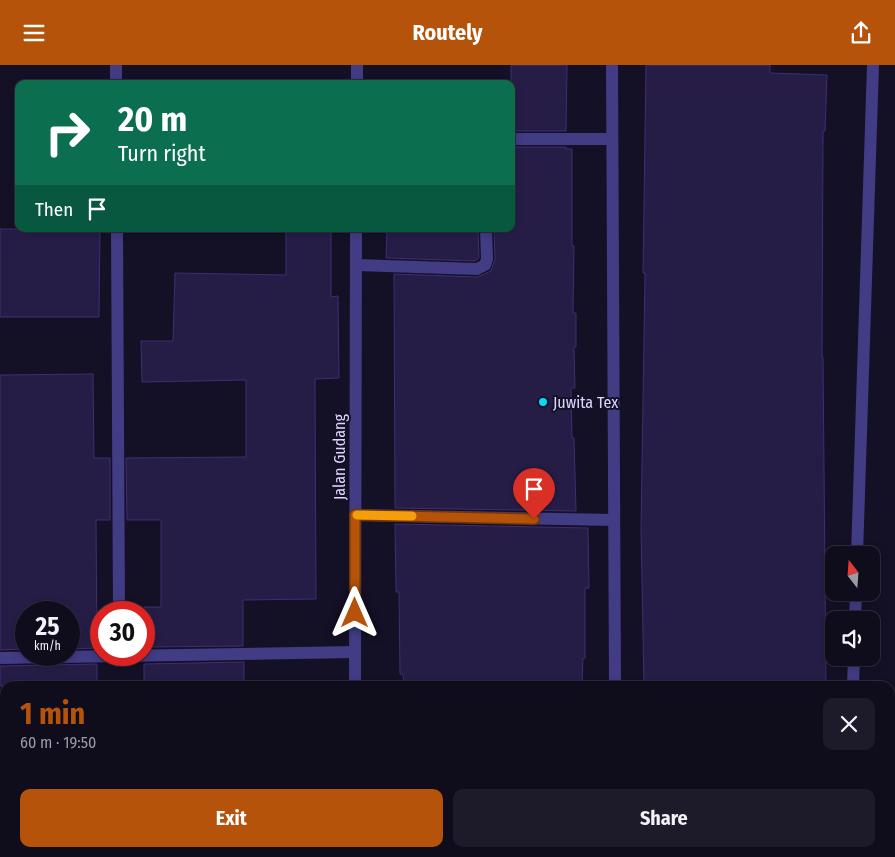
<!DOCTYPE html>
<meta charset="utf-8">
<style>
body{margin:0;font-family:"Fira Sans Condensed",sans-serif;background:#1d1a29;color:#f1f3f6;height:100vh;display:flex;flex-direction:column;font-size:19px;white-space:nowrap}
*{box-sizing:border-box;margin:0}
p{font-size:16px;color:#9b9ba3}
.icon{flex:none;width:28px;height:28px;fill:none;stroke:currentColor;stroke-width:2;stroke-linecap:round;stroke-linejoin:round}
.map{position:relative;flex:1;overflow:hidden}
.details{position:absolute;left:0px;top:616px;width:895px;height:176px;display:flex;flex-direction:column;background:#0f0c1c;border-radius:15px 15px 0 0;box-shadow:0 2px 8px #0003,0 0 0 1px #2f2c3b}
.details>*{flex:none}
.hud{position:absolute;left:15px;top:15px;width:500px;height:152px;border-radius:10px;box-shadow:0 2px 8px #0003,0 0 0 1px #2f2c3b;background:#0b6e4f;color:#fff;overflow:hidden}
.needle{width:32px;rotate:343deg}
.buttons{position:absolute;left:825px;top:481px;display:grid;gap:10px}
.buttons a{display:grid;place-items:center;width:55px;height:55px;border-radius:10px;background:#0f0c1c;box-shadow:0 2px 8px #0003,0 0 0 1px #2f2c3b;font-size:25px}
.speed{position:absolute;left:15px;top:536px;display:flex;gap:10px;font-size:25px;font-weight:700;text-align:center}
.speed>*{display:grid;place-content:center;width:65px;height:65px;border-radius:50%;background:#0f0c1c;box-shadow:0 2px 8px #0003,0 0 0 1px #2f2c3b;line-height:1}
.speed small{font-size:12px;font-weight:400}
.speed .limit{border:8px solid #d22;background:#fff;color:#111}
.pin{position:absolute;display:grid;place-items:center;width:42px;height:42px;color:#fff;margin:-51px -21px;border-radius:50% 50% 50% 0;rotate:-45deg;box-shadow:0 0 5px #0007}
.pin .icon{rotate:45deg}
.me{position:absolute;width:55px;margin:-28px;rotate:0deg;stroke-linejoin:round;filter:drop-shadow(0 0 4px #0008)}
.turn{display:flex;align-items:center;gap:18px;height:105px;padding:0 20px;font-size:22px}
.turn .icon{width:65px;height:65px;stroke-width:2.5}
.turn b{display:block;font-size:35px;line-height:42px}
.then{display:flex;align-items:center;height:48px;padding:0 20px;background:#0003;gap:10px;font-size:19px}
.round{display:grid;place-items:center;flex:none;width:52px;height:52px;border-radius:10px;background:#1d1a29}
.headline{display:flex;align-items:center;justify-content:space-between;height:85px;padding:0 20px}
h1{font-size:30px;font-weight:700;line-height:38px;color:#b45309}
.button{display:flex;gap:10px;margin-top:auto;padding:10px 20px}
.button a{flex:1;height:58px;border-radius:10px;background:#b45309;color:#fff;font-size:20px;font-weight:700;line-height:58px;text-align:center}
.button a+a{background:#1d1a29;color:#f1f3f6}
header{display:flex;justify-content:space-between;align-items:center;height:65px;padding:0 20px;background:#b45309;color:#fff;font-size:22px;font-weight:700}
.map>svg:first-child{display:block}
.building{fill:#261d47;stroke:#3e2f72}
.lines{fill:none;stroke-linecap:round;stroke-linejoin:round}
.minor{stroke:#413c84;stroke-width:12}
.route-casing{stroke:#753606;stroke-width:12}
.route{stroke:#b45309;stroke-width:9}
.slow{stroke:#f59e0b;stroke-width:9}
.poi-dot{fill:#08d9f8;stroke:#141026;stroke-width:2}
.labels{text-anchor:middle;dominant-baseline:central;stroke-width:4;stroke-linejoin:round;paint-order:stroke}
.poi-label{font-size:16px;fill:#dcd6fe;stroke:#141026;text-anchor:start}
.street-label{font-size:16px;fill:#dcd6fe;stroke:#141026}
</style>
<header><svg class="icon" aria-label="menu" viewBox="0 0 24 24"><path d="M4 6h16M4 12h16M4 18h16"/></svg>Routely<svg class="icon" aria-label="share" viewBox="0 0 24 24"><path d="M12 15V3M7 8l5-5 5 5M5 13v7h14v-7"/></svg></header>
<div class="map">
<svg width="895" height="792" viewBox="0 0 895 792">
<rect width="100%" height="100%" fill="#141026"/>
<g class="building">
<polygon points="511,0 567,0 566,66 511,66"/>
<polygon points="646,0 770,0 770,8 827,10 825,66 823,66 822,292 823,292 826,621 644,621 641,463 645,208 643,208"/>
<polygon points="511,82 566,82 566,84 572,84 572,181 574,181 573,248 576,248 576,282 574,282 575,323 571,323 572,373 574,373 576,446 395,443 394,209 477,212 491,206 495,194 494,164 511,164"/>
<polygon points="0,164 100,164 99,252 0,252"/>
<polygon points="286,164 331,164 331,232 338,231 339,313 315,314 316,534 243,535 243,581 144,582 144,542 161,542 161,455 127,455 126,393 246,392 246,315 142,317 141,276 173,276 175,208 286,210"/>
<polygon points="387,164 478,164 479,193 475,196 386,193"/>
<polygon points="93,309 94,393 110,393 110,455 96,455 97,583 69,584 69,548 26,548 26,584 0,585 0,310"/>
<polygon points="395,459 588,463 589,523 585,523 585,593 583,593 582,621 404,621 403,609 400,609 399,527 396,527"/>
<polygon points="244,597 244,621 144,621 144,599"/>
<polygon points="97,599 97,621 0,621 0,601"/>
</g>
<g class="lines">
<g class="minor">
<polyline points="116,0 116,19"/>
<polyline points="612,0 615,621"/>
<polyline points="357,19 357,0"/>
<polyline points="511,74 612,74"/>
<polyline points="117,164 119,548"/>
<polyline points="356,200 477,204 485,200 487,194 486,164"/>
<polyline points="355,450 614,455"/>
<polyline points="857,490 873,0"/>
<polyline points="855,555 856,528"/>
<polyline points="0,593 355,587"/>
<polyline points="355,621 356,164"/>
<polyline points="853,621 854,592"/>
<polyline points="616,788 616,792"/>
<polyline points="354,792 354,788"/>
<polyline points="847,792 847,788"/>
</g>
</g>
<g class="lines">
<defs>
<polyline id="route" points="355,548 355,450 534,454"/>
</defs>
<use href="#route" class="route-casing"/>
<use href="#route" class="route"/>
<polyline class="slow" points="357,450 412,451"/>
</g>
<circle class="poi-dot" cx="543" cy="337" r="5"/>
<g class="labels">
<g class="poi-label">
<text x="553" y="337">Juwita Tex</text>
</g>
<g class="street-label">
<text transform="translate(339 392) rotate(-90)">Jalan Gudang</text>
</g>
</g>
</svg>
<div class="buttons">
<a><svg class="needle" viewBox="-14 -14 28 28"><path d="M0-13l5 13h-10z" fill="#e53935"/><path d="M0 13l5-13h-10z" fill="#9b9ba3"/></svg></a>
<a><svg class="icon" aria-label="sound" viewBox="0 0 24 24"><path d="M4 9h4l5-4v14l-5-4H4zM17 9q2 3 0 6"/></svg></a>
</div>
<div class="speed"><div>25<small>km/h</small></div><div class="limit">30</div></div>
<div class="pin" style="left:534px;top:454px;background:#d93025"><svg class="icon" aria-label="arrive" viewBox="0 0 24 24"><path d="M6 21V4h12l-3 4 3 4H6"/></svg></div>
<svg class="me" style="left:355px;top:548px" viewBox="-20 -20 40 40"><path d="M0-17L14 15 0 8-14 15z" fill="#b45309" stroke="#fff" stroke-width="4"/></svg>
<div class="hud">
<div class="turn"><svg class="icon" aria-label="right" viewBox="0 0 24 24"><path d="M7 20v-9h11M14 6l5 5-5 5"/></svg><div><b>20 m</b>Turn right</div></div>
<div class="then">Then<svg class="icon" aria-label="arrive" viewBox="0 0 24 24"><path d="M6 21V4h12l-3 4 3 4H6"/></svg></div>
</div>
<section class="details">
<div class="headline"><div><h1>1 min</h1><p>60 m · 19:50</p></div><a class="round"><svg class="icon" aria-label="close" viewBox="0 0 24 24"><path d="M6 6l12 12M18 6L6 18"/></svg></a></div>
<div class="button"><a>Exit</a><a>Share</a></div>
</section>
</div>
